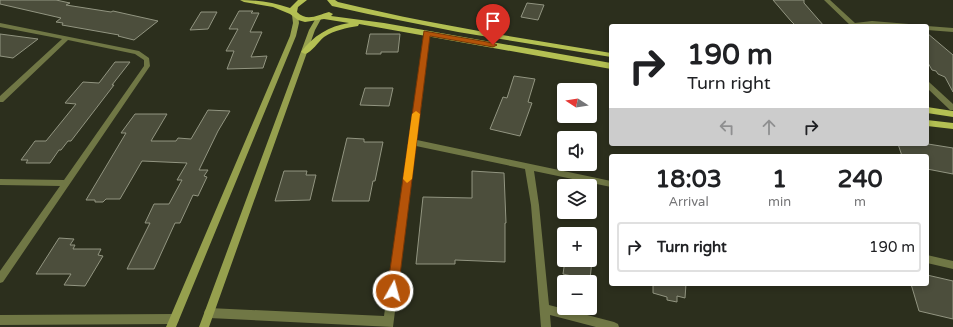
<!DOCTYPE html>
<meta charset="utf-8">
<style>
body{margin:0;font-family:"Varela Round",sans-serif;background:#f2f2f2;color:#202124;height:100vh;display:flex;flex-direction:column;font-size:15px;white-space:nowrap}
*{box-sizing:border-box;margin:0}
p{font-size:13px;color:#757577}
.icon{flex:none;width:22px;height:22px;fill:none;stroke:currentColor;stroke-width:2;stroke-linecap:round;stroke-linejoin:round}
.map{position:relative;flex:1;overflow:hidden}
.side{position:absolute;left:609px;top:154px;width:320px;height:132px;display:flex;flex-direction:column;background:#fff;border-radius:4px;box-shadow:0 2px 6px #0003}
.side>*{flex:none}
.banner{position:absolute;left:609px;top:24px;width:320px;height:122px;border-radius:4px;box-shadow:0 2px 6px #0003;background:#fff;color:#202124;overflow:hidden}
.needle{width:26px;rotate:282deg}
.fabs{position:absolute;left:557px;top:83px;display:grid;gap:8px}
.fabs a{display:grid;place-items:center;width:40px;height:40px;border-radius:4px;background:#fff;box-shadow:0 2px 6px #0003;font-size:20px}
.pin{position:absolute;display:grid;place-items:center;width:34px;height:34px;color:#fff;margin:-41px -17px;border-radius:50% 50% 50% 0;rotate:-45deg;box-shadow:0 0 4px #0007}
.pin .icon{rotate:45deg}
.me{position:absolute;width:44px;margin:-22px;rotate:7deg;stroke-linejoin:round;filter:drop-shadow(0 0 3px #0008)}
.turn{display:flex;align-items:center;gap:14px;height:84px;padding:0 12px;font-size:18px}
.turn .icon{width:52px;height:52px;stroke-width:2.5}
.turn b{display:block;font-size:28px;line-height:34px}
.lanes{display:flex;align-items:center;height:38px;padding:0 12px;background:#0003;justify-content:center;gap:20px;direction:ltr}
.lanes .off{opacity:.35}
.eta{display:flex;justify-content:space-evenly;align-items:center;height:68px;text-align:center}
.eta b{font-size:24px;font-weight:700;line-height:28px}
ul{padding:0;list-style:none}
li{display:flex;align-items:center;gap:12px;height:50px;margin:0 8px 6px;padding:0 4px;border:2px solid #e0e0e0;border-radius:4px}
li div{flex:1}
li b{display:block;font-size:15px}
li em{font-style:normal}
.map>svg:first-child{display:block}
.building{fill:#4c4e3c;stroke:#929581}
.lines{fill:none;stroke-linecap:round;stroke-linejoin:round}
.street{fill:#707745;fill-rule:evenodd}
.secondary{fill:#96a04e;fill-rule:evenodd}
.primary{fill:#b4c053;fill-rule:evenodd}
.route{fill:#b45309;stroke:#753606}
.slow{fill:#f59e0b}
</style>
<div class="map">
<svg width="953" height="327" viewBox="0 0 953 327">
<rect width="100%" height="100%" fill="#2c2f1d"/>
<g class="building">
<polygon points="0,0 56,0 70,3 66,5 111,12 113,11 158,21 134,40 118,36 119,35 62,25 63,23 56,22 61,18 0,4"/>
<polygon points="773,0 804,0 804,3 824,26 796,26 791,21"/>
<polygon points="527,3 544,5 538,20 521,17"/>
<polygon points="239,11 253,11 251,13 259,13 250,32 262,32 251,57 267,56 263,68 227,69 234,51 226,51 238,29 229,29"/>
<polygon points="201,12 217,12 208,29 190,30"/>
<polygon points="927,33 953,55 953,92 945,77 938,74 936,71 932,70 927,61"/>
<polygon points="0,34 38,39 13,58 0,56"/>
<polygon points="370,34 400,34 398,52 381,52 381,54 366,54"/>
<polygon points="115,62 130,62 112,85 114,85 71,141 68,141 61,150 59,150 50,163 26,163 28,160 21,160 35,141 46,141 76,104 65,103 83,82 99,83"/>
<polygon points="514,76 535,79 528,102 532,103 520,136 490,129 503,97 507,98"/>
<polygon points="365,88 393,88 389,106 360,105"/>
<polygon points="208,110 230,111 218,131 199,170 208,170 204,176 207,177 198,196 193,195 180,223 175,223 154,269 127,269 150,223 145,223 154,204 169,204 182,180 177,180 187,163 142,161 120,199 106,199 103,202 95,202 95,200 86,200 126,133 121,133 135,114 167,114 151,141 176,141 178,138 191,139"/>
<polygon points="347,138 364,139 364,142 383,142 375,181 373,181 369,201 332,201"/>
<polygon points="898,144 928,144 953,148 953,174 927,169 927,156 902,156"/>
<polygon points="284,171 307,171 306,175 316,175 310,200 275,201"/>
<polygon points="472,171 504,173 506,223 505,223 505,262 455,260 455,264 416,264 423,197 472,198"/>
<polygon points="59,238 74,239 70,245 75,245 73,249 101,249 98,255 103,256 85,286 64,285 71,274 36,274"/>
<polygon points="565,260 592,260 590,280 563,274"/>
<polygon points="927,275 953,281 953,319 919,311 911,284 927,284"/>
<polygon points="653,284 686,284 685,298 677,296 677,302 667,300 667,297 653,293"/>
</g>
<g class="lines">
<g class="street">
<polygon points="824,0 830,0 855,23 872,21 909,24 912,26 872,25 851,26"/>
<polygon points="0,23 139,51 149,58 150,66 3,282 0,283 0,271 60,186 0,185 0,179 64,180 144,66 144,60 135,54 68,40 3,102 0,102 0,96 62,39 0,27"/>
<polygon points="927,26 953,28 953,32 927,30"/>
<polygon points="427,31 430,33 417,140 611,181 611,187 534,171 539,205 549,305 614,322 618,324 619,327 596,327 550,315 551,327 541,327 531,205 525,169 416,146 393,327 209,318 205,316 204,313 205,310 209,308 384,316 424,33"/>
<polygon points="927,82 929,82 953,104 953,110 950,110 927,88"/>
<polygon points="927,255 953,261 953,269 927,263"/>
<polygon points="174,314 178,316 179,319 178,322 174,324 0,325 0,315"/>
</g>
<g class="secondary">
<polygon points="295,13 298,15 299,23 296,36 176,327 166,327 290,36 293,23 292,15"/>
<polygon points="318,17 321,19 315,30 209,327 199,327 309,30 316,18"/>
</g>
<g class="primary">
<path d="M240,0C258,0 273,2 290,8L298,0H307L298,7L297,12C307,22 318,15 329,12L333,14L331,16L384,23L611,63V69L359,24L358,26C346,28 335,30 324,37C318,42 312,52 305,54L301,52C313,36 329,26 349,23L324,19L305,22L298,20L290,14L273,7L244,2Z"/>
<path d="M327,0H335L338,2C428,24 520,38 611,53V57L458,32L368,14L332,6Z"/>
<polygon points="927,107 953,111 953,117 927,113"/>
<polygon points="927,120 953,123 953,129 927,126"/>
</g>
</g>
<polygon class="route" points="424,31 493,43 497,45 493,47 430,36 398,291 397,295 393,296 389,295 387,291"/>
<polygon class="slow" points="416,111 420,114 412,179 407,183 403,179 412,114"/>
</svg>
<div class="fabs">
<a><svg class="needle" viewBox="-14 -14 28 28"><path d="M0-13l5 13h-10z" fill="#e53935"/><path d="M0 13l5-13h-10z" fill="#757577"/></svg></a>
<a><svg class="icon" aria-label="sound" viewBox="0 0 24 24"><path d="M4 9h4l5-4v14l-5-4H4zM17 9q2 3 0 6"/></svg></a>
<a><svg class="icon" aria-label="layers" viewBox="0 0 24 24"><path d="M12 4l9 5-9 5-9-5zM3 14l9 5 9-5"/></svg></a>
<a>+</a>
<a>−</a>
</div>
<div class="pin" style="left:493px;top:45px;background:#d93025"><svg class="icon" aria-label="arrive" viewBox="0 0 24 24"><path d="M6 21V4h12l-3 4 3 4H6"/></svg></div>
<svg class="me" style="left:393px;top:291px" viewBox="-20 -20 40 40"><circle r="17" fill="#b45309" stroke="#fff" stroke-width="3"/><path d="M0-11L8 9 0 5-8 9z" fill="#fff"/></svg>
<div class="banner">
<div class="turn"><svg class="icon" aria-label="right" viewBox="0 0 24 24"><path d="M7 20v-9h11M14 6l5 5-5 5"/></svg><div><b>190 m</b>Turn right</div></div>
<div class="lanes"><svg class="icon off" aria-label="left" viewBox="0 0 24 24"><path d="M17 20v-9H6M10 6l-5 5 5 5"/></svg><svg class="icon off" aria-label="ahead" viewBox="0 0 24 24"><path d="M12 20V5M6 11l6-6 6 6"/></svg><svg class="icon" aria-label="right" viewBox="0 0 24 24"><path d="M7 20v-9h11M14 6l5 5-5 5"/></svg></div>
</div>
<section class="side">
<div class="eta">
<div><b>18:03</b><p>Arrival</p></div>
<div><b>1</b><p>min</p></div>
<div><b>240</b><p>m</p></div>
</div>
<ul>
<li><svg class="icon" aria-label="right" viewBox="0 0 24 24"><path d="M7 20v-9h11M14 6l5 5-5 5"/></svg><div><b>Turn right</b></div><em>190 m</em></li>
</ul>
</section>
</div>
